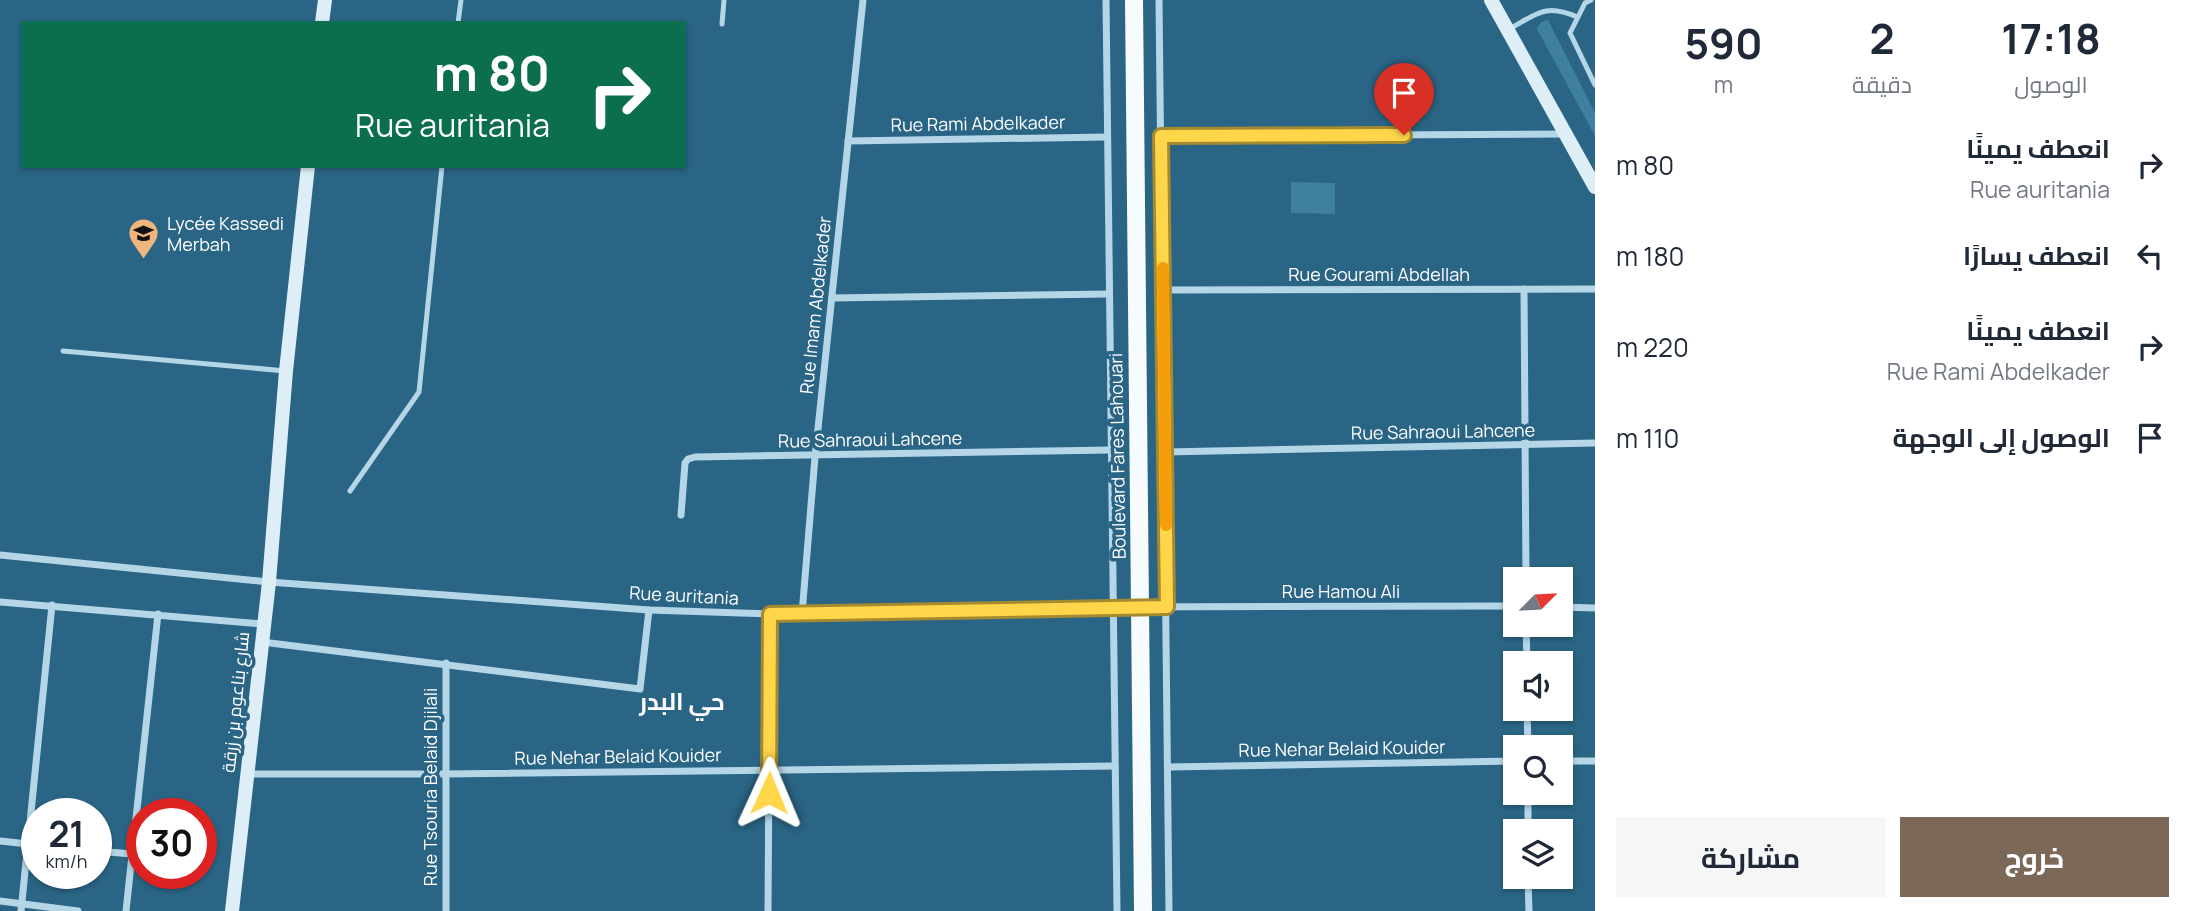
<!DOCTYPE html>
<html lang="ar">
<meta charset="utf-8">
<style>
body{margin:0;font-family:Manrope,Cairo,sans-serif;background:#f6f6f7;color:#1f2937;direction:rtl;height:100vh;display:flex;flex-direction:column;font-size:26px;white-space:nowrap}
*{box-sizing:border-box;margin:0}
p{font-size:23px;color:#747a83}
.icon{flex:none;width:38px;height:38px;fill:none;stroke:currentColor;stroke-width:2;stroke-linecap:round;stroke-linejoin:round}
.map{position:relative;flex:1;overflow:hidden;direction:ltr}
.panel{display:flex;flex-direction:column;background:#fff;width:595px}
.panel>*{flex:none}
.top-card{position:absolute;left:21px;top:21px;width:665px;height:147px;border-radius:0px;box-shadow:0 2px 5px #0004;direction:rtl;background:#0b6e4f;color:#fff;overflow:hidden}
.needle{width:46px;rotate:66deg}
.tools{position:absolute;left:1503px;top:567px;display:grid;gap:14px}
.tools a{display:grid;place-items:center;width:70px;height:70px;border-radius:0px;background:#fff;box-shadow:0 2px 5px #0004;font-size:35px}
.speed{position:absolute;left:21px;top:798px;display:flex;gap:14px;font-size:35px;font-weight:700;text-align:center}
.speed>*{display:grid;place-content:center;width:91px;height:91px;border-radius:50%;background:#fff;box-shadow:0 2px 5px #0004;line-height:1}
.speed small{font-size:18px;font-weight:400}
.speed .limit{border:10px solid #d22;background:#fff;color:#111}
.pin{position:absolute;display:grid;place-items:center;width:60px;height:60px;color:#fff;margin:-72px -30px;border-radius:50% 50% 50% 0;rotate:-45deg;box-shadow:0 0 7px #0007}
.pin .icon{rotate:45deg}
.me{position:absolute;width:77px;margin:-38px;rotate:1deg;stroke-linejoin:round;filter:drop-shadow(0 0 5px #0008)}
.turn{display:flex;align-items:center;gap:24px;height:147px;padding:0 21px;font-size:32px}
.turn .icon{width:91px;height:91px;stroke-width:2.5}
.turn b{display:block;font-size:49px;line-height:60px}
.eta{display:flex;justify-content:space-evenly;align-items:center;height:119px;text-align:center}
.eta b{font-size:42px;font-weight:700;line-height:49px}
.action{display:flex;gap:14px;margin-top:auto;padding:14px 21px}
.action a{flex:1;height:80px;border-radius:0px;background:#7c6856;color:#fff;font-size:28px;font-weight:700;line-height:80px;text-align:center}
.action a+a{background:#f6f6f7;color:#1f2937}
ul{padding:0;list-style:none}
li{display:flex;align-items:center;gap:21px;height:91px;padding:0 21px}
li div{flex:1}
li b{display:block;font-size:26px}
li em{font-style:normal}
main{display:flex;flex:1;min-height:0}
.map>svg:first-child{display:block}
.green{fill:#3f80a1}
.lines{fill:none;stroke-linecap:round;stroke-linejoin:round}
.lane{stroke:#b5d6e7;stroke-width:5}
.street{stroke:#b5d6e7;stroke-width:7}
.secondary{stroke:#deeef7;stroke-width:14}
.primary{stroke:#f6fbfe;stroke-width:18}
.route-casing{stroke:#a68a30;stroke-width:18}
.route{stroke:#ffd54a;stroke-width:12}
.slow{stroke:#f59e0b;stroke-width:12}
.labels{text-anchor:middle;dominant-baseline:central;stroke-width:7;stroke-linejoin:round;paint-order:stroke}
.street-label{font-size:18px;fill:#fff;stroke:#2a6585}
.poi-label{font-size:18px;fill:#fff;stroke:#2a6585;text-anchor:start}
.district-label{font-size:24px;font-weight:bold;fill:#fff;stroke:#2a6585}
</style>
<main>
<section class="panel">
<div class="eta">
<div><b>17:18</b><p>الوصول</p></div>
<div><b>2</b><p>دقيقة</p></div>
<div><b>590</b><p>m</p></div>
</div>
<ul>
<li><svg class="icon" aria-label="right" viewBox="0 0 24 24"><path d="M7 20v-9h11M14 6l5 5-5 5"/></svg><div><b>انعطف يمينًا</b><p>Rue auritania</p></div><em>80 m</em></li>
<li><svg class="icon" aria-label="left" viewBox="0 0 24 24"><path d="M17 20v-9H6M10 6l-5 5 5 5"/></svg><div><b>انعطف يسارًا</b></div><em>180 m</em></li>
<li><svg class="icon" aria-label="right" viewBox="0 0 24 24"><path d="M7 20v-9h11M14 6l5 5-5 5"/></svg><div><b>انعطف يمينًا</b><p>Rue Rami Abdelkader</p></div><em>220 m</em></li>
<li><svg class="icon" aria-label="arrive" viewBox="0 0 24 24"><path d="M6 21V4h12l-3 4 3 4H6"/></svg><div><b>الوصول إلى الوجهة</b></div><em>110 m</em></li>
</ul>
<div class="action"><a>خروج</a><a>مشاركة</a></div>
</section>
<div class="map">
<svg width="1595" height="911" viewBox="0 0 1595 911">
<rect width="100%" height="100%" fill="#2a6585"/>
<g class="green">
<polygon points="1548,20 1595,113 1595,136 1537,29 1541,22"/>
<polygon points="1291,182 1335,183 1335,214 1291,213"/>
</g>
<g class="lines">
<g class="lane">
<polyline points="1591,0 1585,3 1570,33 1595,85"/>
<polyline points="458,23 461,0"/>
<polyline points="722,24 724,0"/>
<path d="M1509,29C1537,14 1545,3 1577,17"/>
<polyline points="63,351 286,371"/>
<polyline points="350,491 419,392 442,166"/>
</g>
<g class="street">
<polyline points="1106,0 1117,911"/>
<polyline points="1159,0 1169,911"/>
<polyline points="1161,136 1565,134"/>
<polyline points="848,141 1107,137"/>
<polyline points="1524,289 1526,579"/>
<polyline points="1163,290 1595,289"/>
<polyline points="832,298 1109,294"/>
<polyline points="1166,452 1595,443"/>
<polyline points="681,515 685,463 688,459 695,457 1111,450"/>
<polyline points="0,555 269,582 649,610 770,614 1114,607 1516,606"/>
<polyline points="0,602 263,624"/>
<polyline points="1561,607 1595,608"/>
<polyline points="802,614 815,457 863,0"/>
<polyline points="1526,625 1527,663"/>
<polyline points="262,642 640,689 649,610"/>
<polyline points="1527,709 1528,747"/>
<polyline points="1561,761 1595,761"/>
<polyline points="1169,767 1516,761"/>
<polyline points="248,774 445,774 1115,766"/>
<polyline points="1528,793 1528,831"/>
<polyline points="0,841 37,845"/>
<polyline points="96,851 132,854"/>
<polyline points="1528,877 1529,911"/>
<polyline points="0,901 78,911"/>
<polyline points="21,911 52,605"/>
<polyline points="126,911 158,614"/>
<polyline points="446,911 446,663"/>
<polyline points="768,911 770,614"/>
</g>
<g class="secondary">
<polyline points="1491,0 1595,187"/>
<polyline points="322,23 325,0"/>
<polyline points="232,911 269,582 286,371 308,166"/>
</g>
<polyline class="primary" points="1134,0 1143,911"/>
</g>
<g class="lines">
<defs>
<polyline id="route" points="769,793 770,614 1167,607 1161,136 1404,135"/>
</defs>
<use href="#route" class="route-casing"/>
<use href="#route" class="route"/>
<polyline class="slow" points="1163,268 1166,525"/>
</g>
<defs>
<symbol id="school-pin" viewBox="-11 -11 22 30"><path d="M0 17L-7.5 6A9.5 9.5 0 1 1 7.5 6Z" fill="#eeb57c" stroke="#2a6585"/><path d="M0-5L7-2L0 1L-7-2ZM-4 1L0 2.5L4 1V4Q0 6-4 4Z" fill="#111"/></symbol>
</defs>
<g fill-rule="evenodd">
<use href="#school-pin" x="126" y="216" width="35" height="47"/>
</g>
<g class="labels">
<g class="street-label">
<text transform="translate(978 123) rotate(-1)">Rue Rami Abdelkader</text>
<text x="1379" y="274">Rue Gourami Abdellah</text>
<text transform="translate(815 305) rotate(-84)">Rue Imam Abdelkader</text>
<text transform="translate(1443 431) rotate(-1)">Rue Sahraoui Lahcene</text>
<text transform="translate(870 439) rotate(-1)">Rue Sahraoui Lahcene</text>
<text transform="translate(1117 456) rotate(-91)">Boulevard Fares Lahouari</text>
<text x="1341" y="591">Rue Hamou Ali</text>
<text transform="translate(684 595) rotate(3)">Rue auritania</text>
<text transform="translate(235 702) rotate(-84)">شارع بناعوم بن زرقة</text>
<text transform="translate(1342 748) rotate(-1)">Rue Nehar Belaid Kouider</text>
<text transform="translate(618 756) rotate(-1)">Rue Nehar Belaid Kouider</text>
<text transform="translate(430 787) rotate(-90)">Rue Tsouria Belaid Djilali</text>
</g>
<g class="poi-label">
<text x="167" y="223">Lycée Kassedi<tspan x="167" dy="21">Merbah</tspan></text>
</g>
<g class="district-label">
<text x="682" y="700">حي البدر</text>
</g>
</g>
</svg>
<div class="tools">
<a><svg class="needle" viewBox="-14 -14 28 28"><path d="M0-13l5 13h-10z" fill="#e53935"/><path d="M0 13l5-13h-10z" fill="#747a83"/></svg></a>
<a><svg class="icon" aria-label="sound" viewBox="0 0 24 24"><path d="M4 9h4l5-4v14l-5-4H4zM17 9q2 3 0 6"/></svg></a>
<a><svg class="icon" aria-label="search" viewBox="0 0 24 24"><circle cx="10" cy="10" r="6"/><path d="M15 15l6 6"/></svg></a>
<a><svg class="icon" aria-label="layers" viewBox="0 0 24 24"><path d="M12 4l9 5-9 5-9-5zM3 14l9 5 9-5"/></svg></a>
</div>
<div class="speed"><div>21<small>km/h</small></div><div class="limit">30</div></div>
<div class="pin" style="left:1404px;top:135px;background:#d93025"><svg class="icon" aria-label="arrive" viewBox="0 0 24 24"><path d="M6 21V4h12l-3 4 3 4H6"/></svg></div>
<svg class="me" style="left:769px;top:793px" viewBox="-20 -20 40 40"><path d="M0-17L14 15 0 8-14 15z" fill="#ffd54a" stroke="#fff" stroke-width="4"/></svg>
<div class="top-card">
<div class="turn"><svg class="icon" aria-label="right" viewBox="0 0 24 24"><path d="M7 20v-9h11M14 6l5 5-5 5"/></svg><div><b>80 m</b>Rue auritania</div></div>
</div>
</div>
</main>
